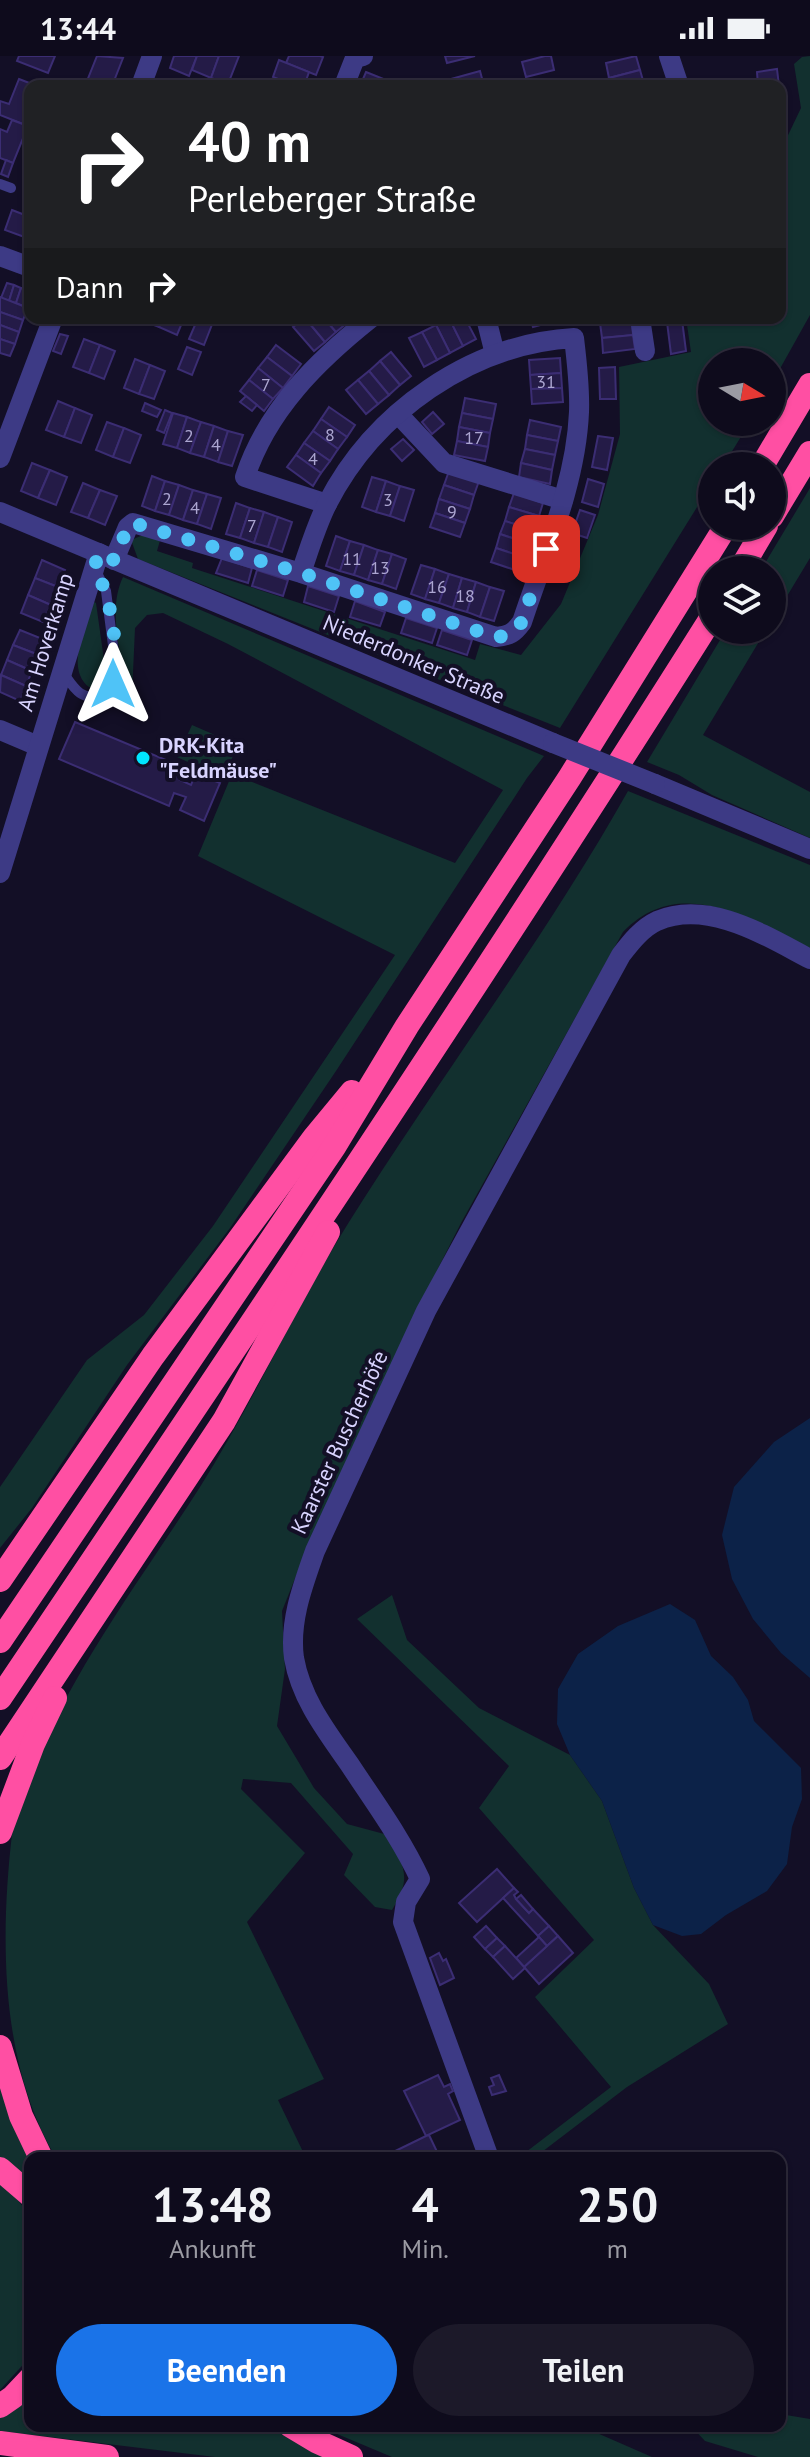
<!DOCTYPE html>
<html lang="de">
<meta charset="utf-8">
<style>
body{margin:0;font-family:"PT Sans",sans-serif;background:#1c1929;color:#f1f3f6;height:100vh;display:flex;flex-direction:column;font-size:30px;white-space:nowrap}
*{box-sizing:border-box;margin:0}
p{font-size:26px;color:#9b9ba3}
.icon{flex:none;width:44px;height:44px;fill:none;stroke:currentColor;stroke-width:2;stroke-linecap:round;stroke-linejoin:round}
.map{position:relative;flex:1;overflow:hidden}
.panel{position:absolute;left:24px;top:2096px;width:762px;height:280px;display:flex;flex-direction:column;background:#0e0b1c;border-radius:16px;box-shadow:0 2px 6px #0004,0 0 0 2px #2e2b3b}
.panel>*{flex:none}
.guide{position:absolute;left:24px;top:24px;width:762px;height:244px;border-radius:16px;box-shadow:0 2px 6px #0004,0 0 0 2px #2e2b3b;background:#202124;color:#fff;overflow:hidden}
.needle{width:52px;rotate:100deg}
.fabs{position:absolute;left:698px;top:292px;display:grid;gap:16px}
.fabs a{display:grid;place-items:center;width:88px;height:88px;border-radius:50%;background:#0e0b1c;box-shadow:0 2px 6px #0004,0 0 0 2px #2e2b3b;font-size:40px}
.pin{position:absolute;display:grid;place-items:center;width:68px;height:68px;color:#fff;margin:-34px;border-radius:16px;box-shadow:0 4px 12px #0006}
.me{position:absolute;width:88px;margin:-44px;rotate:0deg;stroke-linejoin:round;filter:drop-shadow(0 0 6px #0008)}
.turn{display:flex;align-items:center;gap:28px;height:168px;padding:0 32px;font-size:36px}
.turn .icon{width:104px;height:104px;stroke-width:2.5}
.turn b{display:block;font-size:56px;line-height:68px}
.then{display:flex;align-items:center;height:76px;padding:0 32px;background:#0003;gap:16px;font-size:30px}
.eta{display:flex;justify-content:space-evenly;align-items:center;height:136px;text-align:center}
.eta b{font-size:48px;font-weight:700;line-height:56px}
.cta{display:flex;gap:16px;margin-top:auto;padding:16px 32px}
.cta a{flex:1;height:92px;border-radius:48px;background:#1a73e8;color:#fff;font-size:32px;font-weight:700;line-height:92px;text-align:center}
.cta a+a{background:#1c1929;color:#f1f3f6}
.status{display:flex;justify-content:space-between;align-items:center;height:56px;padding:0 40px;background:#0e0b1c;direction:ltr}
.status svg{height:22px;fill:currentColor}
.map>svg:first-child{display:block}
.green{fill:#12302f}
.water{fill:#0c2248}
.building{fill:#241b47;stroke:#3b2d73;stroke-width:2}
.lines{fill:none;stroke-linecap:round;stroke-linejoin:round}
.service{stroke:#3d3a85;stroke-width:10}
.minor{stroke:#3d3a85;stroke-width:20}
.tertiary{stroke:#3d3a85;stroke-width:20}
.motorway{stroke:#ff4fa3;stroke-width:24}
.tertiary-bridge{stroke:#3d3a85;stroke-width:20}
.route{stroke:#4fc3f7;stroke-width:14;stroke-dasharray:0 25.2}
.poi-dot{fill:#00e5ff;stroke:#130f26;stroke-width:3}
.labels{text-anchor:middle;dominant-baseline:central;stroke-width:8;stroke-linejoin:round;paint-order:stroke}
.number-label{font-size:18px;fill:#aca6d1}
.street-label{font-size:22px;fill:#d9d4ff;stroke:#130f26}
.poi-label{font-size:22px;font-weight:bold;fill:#d9d4ff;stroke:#130f26;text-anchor:start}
</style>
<div class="status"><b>13:44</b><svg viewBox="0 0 49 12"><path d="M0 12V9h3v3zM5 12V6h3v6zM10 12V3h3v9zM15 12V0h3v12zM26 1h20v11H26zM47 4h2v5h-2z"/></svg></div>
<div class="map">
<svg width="810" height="2401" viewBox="0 0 810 2401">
<rect width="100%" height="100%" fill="#130f26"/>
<g class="green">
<polygon points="810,0 810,259 772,327 772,306 712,306 712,366 750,366 723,410 712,410 712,427 560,672 138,503 131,484 148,477 161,481 157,495 193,507 192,512 475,604 480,588 521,599 561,548 598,459 620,378 619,311 691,296 686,262 780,262 780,140 785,127 780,114 780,96 801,52 794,8 802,1"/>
<polygon points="810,432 810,502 772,565 772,514 761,514"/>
<path d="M123,521L544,700L527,722L336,1015L230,1172L127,1309L32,1452L0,1492V1431L87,1304L144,1259L213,1170L395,899L198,800L232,718L455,807L503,734L228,588L163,557L147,559L135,572L132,639L121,635L124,625C120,592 108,552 123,521Z"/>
<path d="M94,546L96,547L104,604H109C110,618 105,632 89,631C65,612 86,570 94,546Z"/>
<polygon points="726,574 766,574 703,679 810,736 810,782 712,739 679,719 647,706"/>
<polygon points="192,669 238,689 223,722 177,701"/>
<path d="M628,735L810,809V894C751,863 680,817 623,876L461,1167L419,1250L298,1515L282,1555L285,1613L277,1670L314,1732L347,1768L388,1779C405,1812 412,1822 392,1854L375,1851L344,1819L353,1798L291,1727L243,1723L241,1733L305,1797L247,1866L324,2023L278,2044L306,2102H56C0,2008 0,1883 12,1778C44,1649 130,1541 200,1431C254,1345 295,1252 349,1166C440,1021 544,884 628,735Z"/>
<polygon points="392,1539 407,1584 479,1652 570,1699 602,1745 634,1832 653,1869 709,1928 728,1968 627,2031 534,2102 512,2102 526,2096 611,2031 535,1941 594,1884 479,1752 509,1710 357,1563"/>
<polygon points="0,2022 30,2102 30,2127 0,2102"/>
<polygon points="0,2127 17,2143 30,2160 30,2301 0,2334"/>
<polygon points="30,2338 30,2370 275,2370 329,2401 215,2401 0,2375 0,2361"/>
<polygon points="780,2358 810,2363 810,2401 758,2401 705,2385 691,2370 780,2370"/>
<polygon points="318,2370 581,2370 652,2401 392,2401"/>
</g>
<g class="water">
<polygon points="810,1362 810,1622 781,1597 753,1563 732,1523 722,1479 734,1431 774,1386"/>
<polygon points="670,1548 695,1564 711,1600 733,1621 748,1644 754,1665 801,1712 802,1743 792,1771 787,1808 767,1835 726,1859 701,1878 682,1880 653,1869 634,1832 602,1745 570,1699 557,1668 558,1633 578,1598 618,1570"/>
</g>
<g class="building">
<polygon points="19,0 55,0 48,17 17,5"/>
<polygon points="97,0 123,2 112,30 85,30"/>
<polygon points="174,0 197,0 189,20 170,12"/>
<polygon points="197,0 219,0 211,22 192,14"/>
<polygon points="219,0 239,0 228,28 211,22"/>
<polygon points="289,0 320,0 323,1 316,19 286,7"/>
<polygon points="445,0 475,0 447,7"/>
<polygon points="545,0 551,0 554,14 526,21 522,6"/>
<polygon points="636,0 640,14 609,22 606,7"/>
<polygon points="279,4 309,16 304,30 296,30 273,21"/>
<polygon points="777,13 779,30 758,30 757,16"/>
<polygon points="640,14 644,28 612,30 609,22"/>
<polygon points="480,15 484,30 452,30 451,23"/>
<polygon points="366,16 396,28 395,30 360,30"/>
<polygon points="19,23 37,30 30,30 28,70 0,59 0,45 9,48"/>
<polygon points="12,64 28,70 13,107 0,102 0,73 7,76"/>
<polygon points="6,104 13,107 8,121 1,118"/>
<polygon points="12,154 30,161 30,183 5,174"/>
<polygon points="7,227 14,229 9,245 1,242"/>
<polygon points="14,229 21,232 16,247 9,245"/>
<polygon points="21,232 28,234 23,250 16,247"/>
<polygon points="0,241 28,252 23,264 0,256"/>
<polygon points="0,256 23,264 19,276 0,269"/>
<polygon points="144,262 163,262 159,271 143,265"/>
<polygon points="163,262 184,262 177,279 159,271"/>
<polygon points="198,262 213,266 204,289 189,283"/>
<polygon points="305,262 325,286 314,295 293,271"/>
<polygon points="305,262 324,262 336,276 325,286"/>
<polygon points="324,262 343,262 347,267 336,276"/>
<polygon points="449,262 463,290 450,297 436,269"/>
<polygon points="449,262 465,262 476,283 463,290"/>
<polygon points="530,262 563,262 563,263 533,271"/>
<polygon points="632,263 633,279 602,282 600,267"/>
<polygon points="682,264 686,295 671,298 667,266"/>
<polygon points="0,269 19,276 15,288 0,283"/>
<polygon points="436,269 450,297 437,304 422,276"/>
<polygon points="422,276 437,304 424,311 409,282"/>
<polygon points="60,278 68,280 61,298 53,295"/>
<polygon points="633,279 635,293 603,297 602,282"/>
<polygon points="0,283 15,288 10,300 0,297"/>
<polygon points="84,283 100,289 89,317 73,311"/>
<polygon points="100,289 115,295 104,323 89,317"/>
<polygon points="276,289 301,308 292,320 267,301"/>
<polygon points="187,291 201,296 192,319 178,313"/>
<polygon points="391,296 411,320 400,329 380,305"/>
<polygon points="267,301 292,320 283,332 258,312"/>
<polygon points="560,302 561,317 530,319 529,304"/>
<polygon points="135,303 150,309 139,338 124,332"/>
<polygon points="380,305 400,329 389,339 369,315"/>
<polygon points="150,309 165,315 154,343 139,338"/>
<polygon points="615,311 616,343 600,343 599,312"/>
<polygon points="258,312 283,332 273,343 249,324"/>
<polygon points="369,315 389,339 378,348 358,324"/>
<polygon points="561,317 562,332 531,333 530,319"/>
<polygon points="249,324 273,343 264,355 240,335"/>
<polygon points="358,324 378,348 366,358 346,334"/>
<polygon points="562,332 563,346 532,348 531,333"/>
<polygon points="246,340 257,349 252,355 240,346"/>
<polygon points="465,342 496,348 493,363 462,357"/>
<polygon points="58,345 75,352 64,381 46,374"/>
<polygon points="145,347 161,354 157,361 142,355"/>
<polygon points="329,351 355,369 347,381 321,363"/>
<polygon points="75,352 92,359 81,387 64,381"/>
<polygon points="165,354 172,357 164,377 157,374"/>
<polygon points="433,356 444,368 432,378 422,366"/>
<polygon points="173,357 187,361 177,392 163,388"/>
<polygon points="462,357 493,363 490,377 459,371"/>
<polygon points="187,361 201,366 190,397 177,392"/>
<polygon points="321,363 347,381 338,393 313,375"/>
<polygon points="530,364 561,371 558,385 527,379"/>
<polygon points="107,366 124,372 113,401 96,394"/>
<polygon points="201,366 214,370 204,401 190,397"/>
<polygon points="214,370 228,375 218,406 204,401"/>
<polygon points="459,371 490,377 488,391 457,385"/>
<polygon points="124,372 141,379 130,407 113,401"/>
<polygon points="228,375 243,379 232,410 218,406"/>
<polygon points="313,375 338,393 330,405 304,387"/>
<polygon points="527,379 558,385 555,399 525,393"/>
<polygon points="598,380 613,382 607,414 592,411"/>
<polygon points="403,383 414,394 402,405 391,393"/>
<polygon points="457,385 488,391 485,405 454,399"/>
<polygon points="304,387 330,405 321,417 296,399"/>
<polygon points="525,393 555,399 552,414 521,407"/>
<polygon points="296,399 321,417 313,430 287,411"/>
<polygon points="32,407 50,414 38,442 21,435"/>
<polygon points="521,407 552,414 550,428 519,421"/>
<polygon points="50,414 67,421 56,449 38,442"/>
<polygon points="449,415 479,425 474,439 444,429"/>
<polygon points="152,420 165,425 155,455 142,450"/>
<polygon points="372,421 386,425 376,456 362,451"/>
<polygon points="588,423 604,428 598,451 582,446"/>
<polygon points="165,425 179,429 169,459 155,455"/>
<polygon points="386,425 400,430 390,460 376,456"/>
<polygon points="83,427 100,434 88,462 71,456"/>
<polygon points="179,429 193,434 183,464 169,459"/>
<polygon points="444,429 474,439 470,453 439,443"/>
<polygon points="400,430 414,434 404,465 390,460"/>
<polygon points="100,434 117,440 105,469 88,462"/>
<polygon points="193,434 207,438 197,468 183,464"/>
<polygon points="514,437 543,447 539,460 509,451"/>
<polygon points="207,438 221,442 211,473 197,468"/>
<polygon points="439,443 470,453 465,467 435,457"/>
<polygon points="236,447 250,452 240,482 226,478"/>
<polygon points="509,451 539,460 534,474 505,465"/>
<polygon points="250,452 264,456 254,487 240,482"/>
<polygon points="580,454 595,459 587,482 572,477"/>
<polygon points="264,456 278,461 268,491 254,487"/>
<polygon points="435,457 465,467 460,481 430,471"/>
<polygon points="278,461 292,466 282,496 268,491"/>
<polygon points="505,465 534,474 530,488 500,478"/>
<polygon points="500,478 530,488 526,502 496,492"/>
<polygon points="336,480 350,485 340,515 326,510"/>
<polygon points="350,485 364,489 354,519 340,515"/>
<polygon points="364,489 378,494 368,524 354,519"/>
<polygon points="496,492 526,502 521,516 491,506"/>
<polygon points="378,494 392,498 382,528 368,524"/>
<polygon points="392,498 406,503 396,533 382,528"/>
<polygon points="222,502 252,512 248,527 216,517"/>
<polygon points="42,504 65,514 58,531 35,522"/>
<polygon points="421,509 435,513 425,543 411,538"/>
<polygon points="435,513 449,518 439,547 425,543"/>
<polygon points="257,514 288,524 283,540 252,530"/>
<polygon points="449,518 462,522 453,552 439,547"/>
<polygon points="35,522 58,531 51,549 28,539"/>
<polygon points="462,522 476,526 467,556 453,552"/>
<polygon points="476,526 490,531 480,561 467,556"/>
<polygon points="308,530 339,540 334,556 304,546"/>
<polygon points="490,531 504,535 494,565 480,561"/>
<polygon points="28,539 51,549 43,566 21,557"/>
<polygon points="355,545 385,556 380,570 350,561"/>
<polygon points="406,562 437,572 432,587 401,577"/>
<polygon points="20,574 45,584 39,599 13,589"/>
<polygon points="442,574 472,584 467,599 437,589"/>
<polygon points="13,589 39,599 32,615 7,604"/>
<polygon points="7,604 32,615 26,630 1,619"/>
<polygon points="1,619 26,630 20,645 0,636"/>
<polygon points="75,666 185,712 180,724 191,729 196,717 220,727 204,765 180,754 186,741 174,737 169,750 59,703"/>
<polygon points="497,1813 514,1832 477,1866 459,1847"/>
<polygon points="514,1832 518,1836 514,1839 516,1843 529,1857 533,1853 549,1870 538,1880 503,1842"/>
<polygon points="521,1839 533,1853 529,1857 516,1843"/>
<polygon points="486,1870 497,1882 485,1893 474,1881"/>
<polygon points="549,1870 558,1880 547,1890 538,1880"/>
<polygon points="558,1880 573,1897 539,1928 524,1911"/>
<polygon points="539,1881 547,1890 524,1911 516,1902"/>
<polygon points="497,1882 505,1890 493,1901 485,1893"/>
<polygon points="505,1890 525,1912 513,1923 493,1901"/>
<polygon points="439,1897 443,1905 446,1903 454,1922 440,1929 430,1902"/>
<polygon points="438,2019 444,2031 450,2028 453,2035 448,2038 460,2064 426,2080 404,2035"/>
<polygon points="499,2019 506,2035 492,2039 489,2031 494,2029 491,2022"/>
<polygon points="429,2079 440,2102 381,2102 426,2080"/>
</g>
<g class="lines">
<g class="service">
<polyline points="0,128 11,132"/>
<path d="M64,618C74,632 81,645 101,640L113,628L115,605L106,535L95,513"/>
</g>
<g class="minor">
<polyline points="669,0 679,30"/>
<polyline points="141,30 152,0"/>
<polyline points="344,30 355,2 363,0"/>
<polyline points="0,200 30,211"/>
<polyline points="486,262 495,298"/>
<polyline points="640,262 645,295"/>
<polyline points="398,358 444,407 563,444"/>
<polyline points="0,402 53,262"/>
<path d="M327,448L245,421C267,354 317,305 371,262"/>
<path d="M114,504L128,471L133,467L301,517L496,581C509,580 514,577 522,566C544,499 576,428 579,356C580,331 577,307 574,282C471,288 374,356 327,448C316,470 309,494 301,517"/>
<polyline points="0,674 38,690"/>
<polyline points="0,817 99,497"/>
<path d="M489,2102L403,1866L406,1846L420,1823C401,1782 375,1747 350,1709C327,1676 301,1643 294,1602C289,1565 303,1529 315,1495L426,1255L621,899C631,886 642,872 657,865C708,843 766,880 810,903"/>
</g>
<g class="tertiary">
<polyline points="0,456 553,687"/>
<polyline points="655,728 810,793"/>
</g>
<g class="motorway">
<polyline points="762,410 810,329"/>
<polyline points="772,460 810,397"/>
<polyline points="740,514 766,470"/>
<polyline points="0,1524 153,1300 314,1082 352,1036"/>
<polyline points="0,1585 334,1091 407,970 570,721 726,470"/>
<path d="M0,1642C241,1284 482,926 712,561"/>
<polyline points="0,1702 224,1365 328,1176"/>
<polyline points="0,1776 33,1688 55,1642"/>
<polyline points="0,1991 21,2060 41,2102"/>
<polyline points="0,2113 30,2139"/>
<polyline points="0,2350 13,2341 30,2323"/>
<polyline points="291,2370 316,2385 351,2401"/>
<polyline points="0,2387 107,2401"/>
</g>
<polyline class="tertiary-bridge" points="553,687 655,728"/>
</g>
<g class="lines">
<path class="route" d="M113,628C120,598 111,536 94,512L99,497L114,504L128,471L133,467L301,517L496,581L507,580L522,566L546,493"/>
</g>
<circle class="poi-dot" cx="143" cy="702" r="8"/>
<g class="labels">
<g class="number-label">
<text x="546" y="325">31</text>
<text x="266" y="328">7</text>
<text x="330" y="378">8</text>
<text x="189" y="379">2</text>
<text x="474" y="381">17</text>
<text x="216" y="388">4</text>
<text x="313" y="402">4</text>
<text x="167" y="442">2</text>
<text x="388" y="443">3</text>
<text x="195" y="451">4</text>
<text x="452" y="455">9</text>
<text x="252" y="469">7</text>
<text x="352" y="502">11</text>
<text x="380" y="511">13</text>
<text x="437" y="530">16</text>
<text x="465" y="539">18</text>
</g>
<g class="street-label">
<text transform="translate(45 586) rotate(-73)">Am Hoverkamp</text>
<text transform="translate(414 603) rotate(23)">Niederdonker Straße</text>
<text transform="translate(339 1386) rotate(-65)">Kaarster Buscherhöfe</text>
</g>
<g class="poi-label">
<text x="159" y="689">DRK-Kita<tspan x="159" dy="25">"Feldmäuse"</tspan></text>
</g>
</g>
</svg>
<div class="fabs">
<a><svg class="needle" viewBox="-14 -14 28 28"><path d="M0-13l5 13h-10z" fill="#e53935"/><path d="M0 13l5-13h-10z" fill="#9b9ba3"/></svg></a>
<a><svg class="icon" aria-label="sound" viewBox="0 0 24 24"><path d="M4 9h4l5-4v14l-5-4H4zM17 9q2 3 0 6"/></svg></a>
<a><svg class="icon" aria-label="layers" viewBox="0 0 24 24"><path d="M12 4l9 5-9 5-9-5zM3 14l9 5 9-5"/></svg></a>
</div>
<div class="pin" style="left:546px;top:493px;background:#d93025"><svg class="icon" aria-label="arrive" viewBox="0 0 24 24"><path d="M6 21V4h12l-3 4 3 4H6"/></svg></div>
<svg class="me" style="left:113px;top:628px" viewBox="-20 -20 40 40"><path d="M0-17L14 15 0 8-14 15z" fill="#4fc3f7" stroke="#fff" stroke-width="4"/></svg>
<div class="guide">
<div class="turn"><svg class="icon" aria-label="right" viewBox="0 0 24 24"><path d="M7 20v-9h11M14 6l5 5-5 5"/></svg><div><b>40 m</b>Perleberger Straße</div></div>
<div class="then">Dann<svg class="icon" aria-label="right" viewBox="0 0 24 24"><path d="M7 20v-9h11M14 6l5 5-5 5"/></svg></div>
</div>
<section class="panel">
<div class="eta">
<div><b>13:48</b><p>Ankunft</p></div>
<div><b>4</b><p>Min.</p></div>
<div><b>250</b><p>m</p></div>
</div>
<div class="cta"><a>Beenden</a><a>Teilen</a></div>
</section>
</div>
